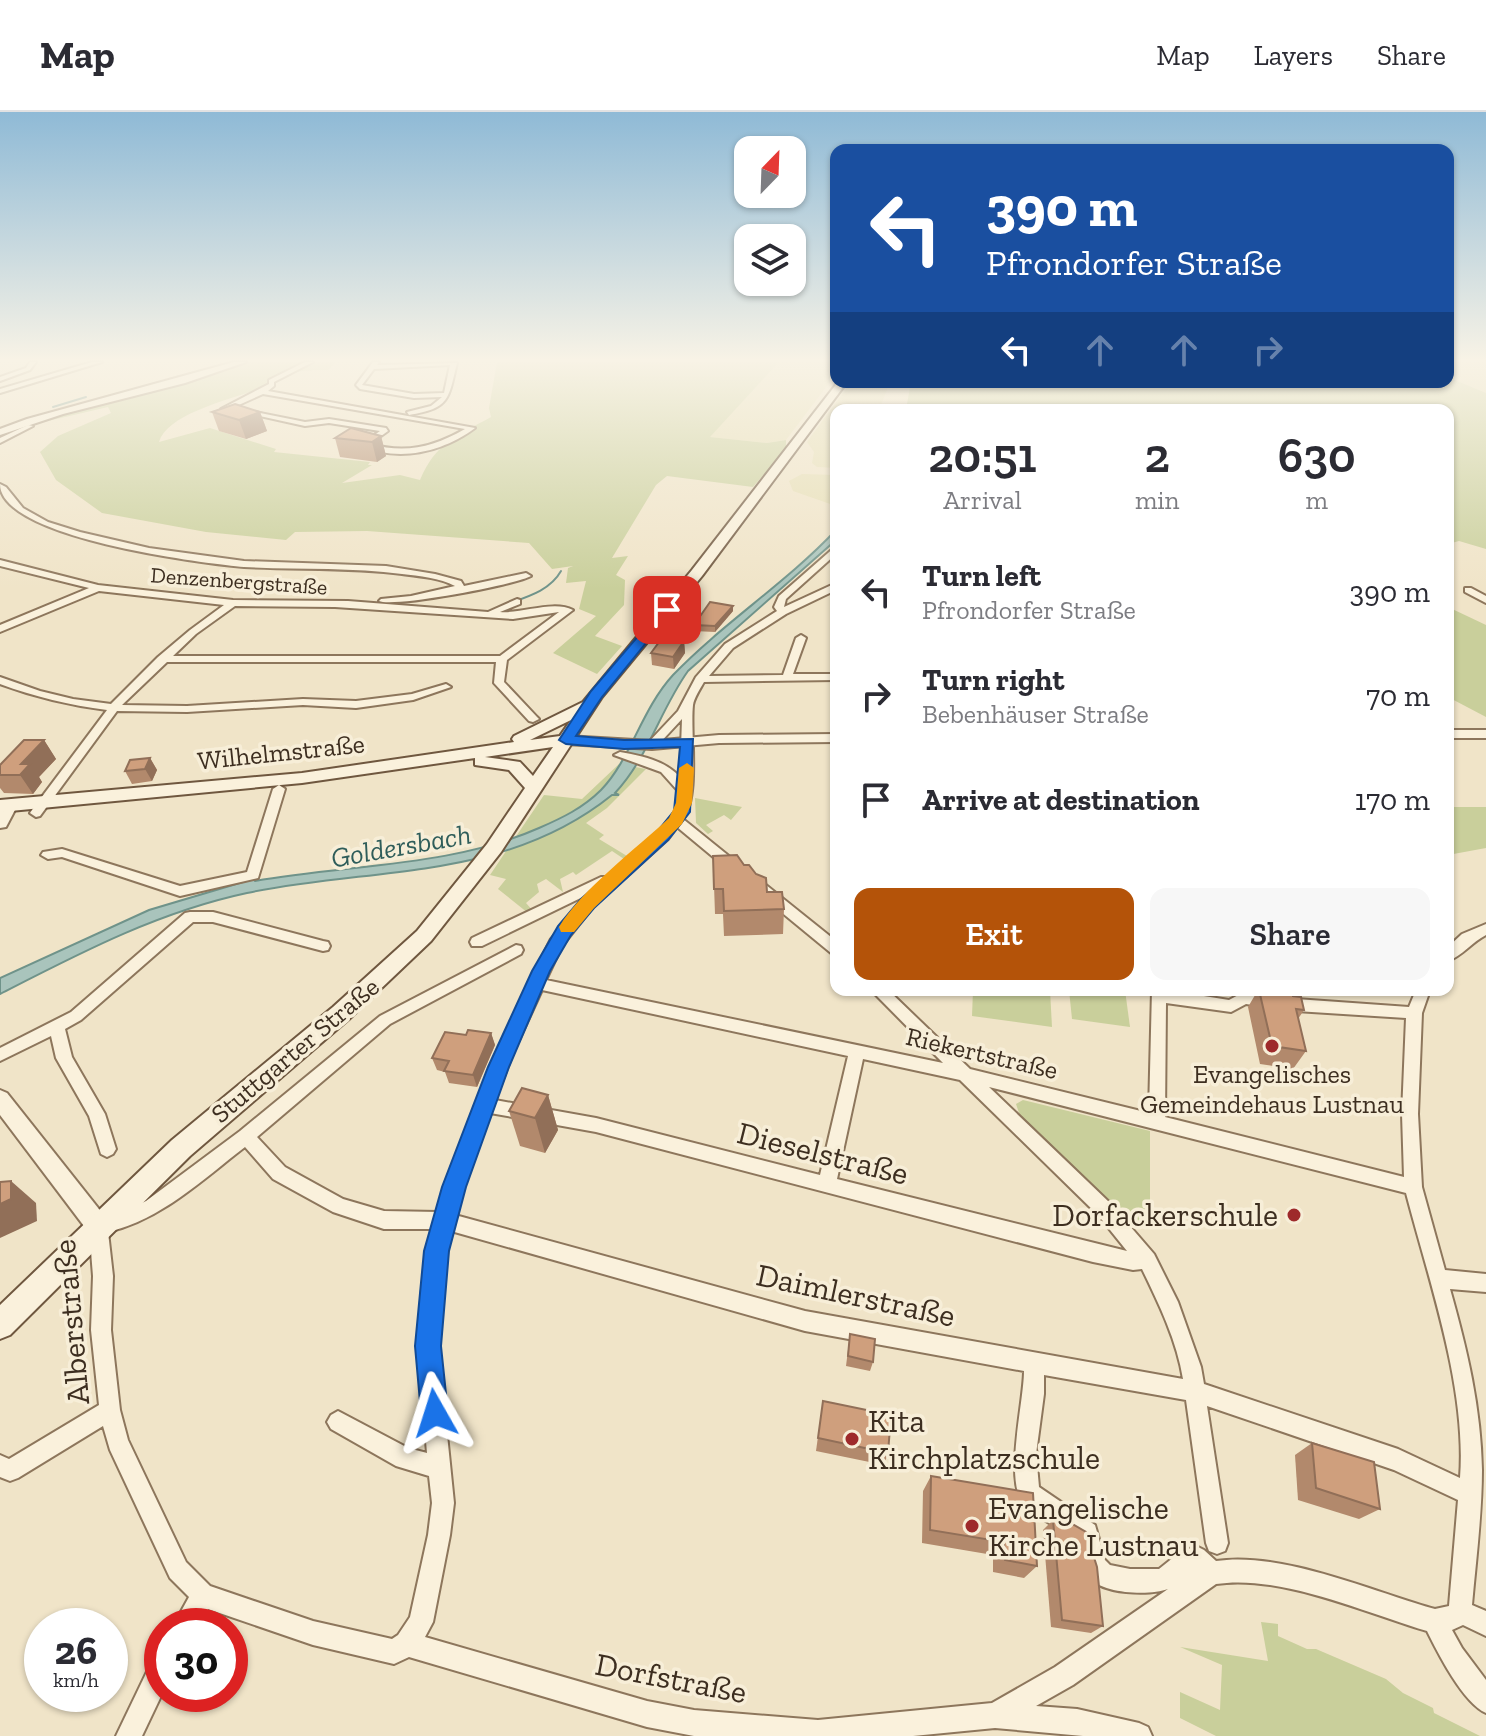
<!DOCTYPE html>
<meta charset="utf-8">
<style>
body{margin:0;font-family:"Zilla Slab",serif;background:#f7f7f7;color:#2b2b33;height:100vh;display:flex;flex-direction:column;font-size:30px;white-space:nowrap}
*{box-sizing:border-box;margin:0}
p{font-size:26px;color:#7c7c81}
.icon{flex:none;width:44px;height:44px;fill:none;stroke:currentColor;stroke-width:2;stroke-linecap:round;stroke-linejoin:round}
.map{position:relative;flex:1;overflow:hidden}
.side{position:absolute;left:830px;top:292px;width:624px;height:592px;display:flex;flex-direction:column;background:#fff;border-radius:16px;box-shadow:0 2px 6px #0004}
.side>*{flex:none}
.banner{position:absolute;left:830px;top:32px;width:624px;height:244px;border-radius:16px;box-shadow:0 2px 6px #0004;background:#1a4fa0;color:#fff;overflow:hidden}
.needle{width:52px;rotate:23deg}
.controls{position:absolute;left:734px;top:24px;display:grid;gap:16px}
.controls a{display:grid;place-items:center;width:72px;height:72px;border-radius:16px;background:#fff;box-shadow:0 2px 6px #0004;font-size:40px}
.speed{position:absolute;left:24px;top:1496px;display:flex;gap:16px;font-size:40px;font-weight:700;text-align:center}
.speed>*{display:grid;place-content:center;width:104px;height:104px;border-radius:50%;background:#fff;box-shadow:0 2px 6px #0004;line-height:1}
.speed small{font-size:20px;font-weight:400}
.speed .limit{border:12px solid #d22;background:#fff;color:#111}
.pin{position:absolute;display:grid;place-items:center;width:68px;height:68px;color:#fff;margin:-34px;border-radius:16px;box-shadow:0 4px 12px #0006}
.me{position:absolute;width:88px;margin:-44px;rotate:354deg;stroke-linejoin:round;filter:drop-shadow(0 0 6px #0008)}
.turn{display:flex;align-items:center;gap:28px;height:168px;padding:0 24px;font-size:36px}
.turn .icon{width:104px;height:104px;stroke-width:2.5}
.turn b{display:block;font-size:56px;line-height:68px}
.lanes{display:flex;align-items:center;height:76px;padding:0 24px;background:#0003;justify-content:center;gap:40px;direction:ltr}
.lanes .off{opacity:.35}
.eta{display:flex;justify-content:space-evenly;align-items:center;height:136px;text-align:center}
.eta b{font-size:48px;font-weight:600;line-height:56px}
.action{display:flex;gap:16px;margin-top:auto;padding:16px 24px}
.action a{flex:1;height:92px;border-radius:16px;background:#b45309;color:#fff;font-size:32px;font-weight:600;line-height:92px;text-align:center}
.action a+a{background:#f7f7f7;color:#2b2b33}
ul{padding:0;list-style:none}
li{display:flex;align-items:center;gap:24px;height:104px;padding:0 24px}
li div{flex:1}
li b{display:block;font-size:30px}
li em{font-style:normal}
header{display:flex;align-items:center;gap:48px;box-sizing:border-box;height:112px;padding:0 40px;background:#fff;border-bottom:2px solid #e1e1e2}
header strong{font-size:38px}
nav{display:flex;gap:44px;margin-inline-start:auto;font-size:28px}
.map>svg:first-child{display:block}
.farmland{fill:#e6deb5}
.green{fill:#c9cf9b}
.water{fill:#a9c4bc;stroke:#6f938a;stroke-width:2}
.lines{fill:none;stroke-linecap:round;stroke-linejoin:round}
.stream{stroke:#6f938a;stroke-width:2}
.minor-casing{stroke:#8d765c;stroke-width:4}
.tertiary-casing{stroke:#8d765c;stroke-width:4}
.secondary-casing{stroke:#6f573f;stroke-width:4}
.minor{fill:#faf1dc;fill-rule:evenodd}
.tertiary{fill:#faf1dc;fill-rule:evenodd}
.secondary{fill:#faf1dc;fill-rule:evenodd}
.wall{fill:#b2896c}
.shaded-wall{fill:#916f58}
.building{fill:#cf9f7d;stroke:#916f58;stroke-width:2}
.route{fill:#1a73e8;stroke:#114b97;stroke-width:2}
.slow{fill:#f59e0b}
.poi-dot{fill:#9e2a2b;stroke:#f7eed8;stroke-width:3}
.labels{text-anchor:middle;dominant-baseline:central;stroke-width:7;stroke-linejoin:round;paint-order:stroke}
.far-street-label{font-size:22px;fill:#3d2e20;stroke:#f7eed8}
.street-label{font-size:26px;fill:#3d2e20;stroke:#f7eed8}
.poi-label{font-size:26px;fill:#3d2e20;stroke:#f7eed8}
.water-label{font-size:28px;font-style:italic;fill:#2f5d5a;stroke:#f7eed8}
.near-street-label{font-size:32px;fill:#3d2e20;stroke:#f7eed8}
.near-poi-label{font-size:32px;fill:#3d2e20;stroke:#f7eed8;text-anchor:start}
</style>
<header>
<strong>Map</strong>
<nav><a>Map</a><a>Layers</a><a>Share</a></nav>
</header>
<div class="map">
<svg width="1486" height="1624" viewBox="0 0 1486 1624">
<rect width="100%" height="100%" fill="#f0e4c8"/>
<g class="farmland">
<polygon points="779,250 836,250 836,262 786,328 767,331 709,325"/>
<polygon points="1448,250 1486,250 1486,281 1448,265"/>
<polygon points="851,270 890,270 879,298 836,298 836,356 817,355 812,351 814,340 807,330"/>
<polygon points="802,362 836,363 836,394 793,379 789,369"/>
</g>
<g class="green">
<path d="M249,250H336L328,258C316,258 302,258 291,261C285,263 280,268 274,271C247,284 168,298 159,330L210,316L276,337L274,340L370,350L368,353H372L342,371L400,363L420,368C436,330 457,324 491,305L489,296L497,250H779L710,325L767,331L786,328V337L753,375L667,364L656,373L612,446L628,444L616,463L625,468L624,493L595,524L622,534L597,562L553,541L596,504L579,497L586,469L566,471L568,456L573,454L552,457L529,431L367,419L295,420L286,428L206,420L102,401L56,368L40,340L58,324L111,301L108,295L9,318L95,292L215,263Z"/>
<polygon points="1448,265 1486,281 1486,437 1459,429 1448,432 1448,298 910,298 907,292 911,270 1448,270"/>
<polygon points="1448,495 1486,513 1486,605 1448,585"/>
<polygon points="619,652 646,657 607,696 586,711 604,723 599,727 627,744 624,747 612,739 576,763 573,760 560,767 563,780 546,767 537,772 539,780 526,791 533,799 528,801 498,777 506,767 490,763 544,683 582,687"/>
<polygon points="695,686 742,695 731,708 724,703 706,713 713,719 708,722 696,711"/>
<polygon points="1448,695 1486,695 1486,736 1448,743"/>
<polygon points="973,878 1050,878 1052,915 972,904"/>
<polygon points="1069,878 1125,878 1130,915 1072,907"/>
<polygon points="1023,988 1150,1019 1150,1115 1134,1112 1020,1004 1016,992"/>
<polygon points="1261,1510 1278,1512 1278,1524 1307,1537 1316,1537 1386,1567 1403,1581 1433,1596 1434,1601 1480,1624 1216,1624 1180,1606 1180,1580 1220,1598 1222,1553 1180,1535 1268,1549"/>
</g>
<path class="water" d="M836,418V428L688,559C660,598 648,646 615,681L619,683H612C504,770 375,754 247,781C158,800 80,841 0,882V866L149,798L253,767L255,769C351,752 451,755 539,716C562,706 583,696 601,678C631,647 641,598 673,563C723,511 786,471 836,418Z"/>
<g class="lines">
<g class="stream">
<polyline points="53,295 86,285"/>
<path d="M490,499C514,487 547,484 561,459"/>
</g>
<defs>
<g id="minor">
<polygon points="30,250 36,250 30,258 0,269 0,265 26,256"/>
<polygon points="92,250 102,250 0,281 0,277"/>
<path d="M305,250H313L274,270V274L268,279L475,316C443,340 398,351 360,333L380,319L329,311L305,314L242,300L245,298L305,310L329,307L386,316L388,319L370,332C406,342 433,335 465,317L263,282L232,296L234,299L221,297L269,272V268Z"/>
<path d="M373,250H379L377,253L457,251C448,288 450,296 409,303L407,300L431,294L442,285L414,286L360,277L356,273ZM450,253L444,281L414,282L362,273L374,257Z"/>
<polygon points="28,313 33,314 0,331 0,326"/>
<path d="M0,372L6,375L23,396L48,410L80,420L149,436L244,449L386,454L435,462L461,469L464,474L526,461L531,464C515,473 393,496 379,489L381,487L411,484L455,474C440,466 419,464 402,462C350,455 297,458 244,455C201,451 0,426 0,372Z"/>
<path d="M836,434V442L786,487L784,495L836,471V478L786,502L733,536L709,564L783,563L796,526L801,523L806,526L793,562H836V568L704,570C700,577 694,586 693,593C690,621 700,685 683,707L740,753L742,756L740,759H730L677,715L668,727L593,795L562,834L546,868L943,951L871,878H888L970,957L1149,1001L1152,878H1166L1229,888L1244,880L1276,886L1279,890L1276,894L1271,896L1246,892L1231,900L1166,891L1165,1005L1404,1065L1402,1002L1406,906L1296,899L1291,897L1288,893L1291,889L1296,887L1409,895L1416,878H1430L1422,901L1418,1002L1422,1075L1445,1158L1486,1162V1180L1450,1177C1467,1237 1481,1296 1482,1358C1482,1402 1476,1448 1472,1493L1486,1499V1524L1463,1513L1452,1518L1462,1536L1486,1568V1601C1463,1591 1438,1541 1427,1519C1366,1501 1280,1462 1216,1472L1073,1573L1036,1594L1077,1597L1139,1611L1148,1615L1152,1624H1083L995,1616L913,1624H694L647,1615L409,1545L394,1552L313,1533L208,1497L198,1514H173L189,1485L170,1466L110,1338L103,1314L18,1366L10,1369L0,1365V1343L9,1347L99,1293L91,1218L93,1164L89,1114L92,1108L127,1098L146,1089L240,1019L380,904L516,833L521,834L523,838L521,842L390,912L257,1025L285,1055L343,1087L384,1099L438,1100L476,993L529,871L551,827L593,780L482,834H472L470,830L472,826L601,765H610L658,721L676,699L678,679L661,660L614,643L620,640C642,644 664,648 680,665L682,607L656,635L652,636L646,633L678,599L696,565L725,532L777,499L774,495L779,484ZM542,878L848,944L820,1063L596,1006L495,988L513,941ZM863,947L960,968L1098,1103L1127,1139L837,1067ZM989,975L1406,1081C1429,1169 1467,1276 1460,1366L1398,1337L1204,1272L1201,1255L1178,1190L1154,1142L1110,1091ZM490,1001L596,1020L1093,1150L1133,1158L1142,1157C1159,1192 1177,1229 1183,1267L805,1199L455,1103L463,1075ZM245,1035L273,1067L333,1100L384,1117H433C412,1191 421,1266 427,1341L408,1336L338,1299L331,1303L327,1310L331,1317L396,1354L429,1364L432,1391L428,1423L410,1505L398,1523L392,1527L313,1509L210,1474L186,1450L128,1328L120,1298L111,1218L113,1164L108,1120C162,1107 202,1068 245,1035ZM451,1119L805,1219L1024,1259C1024,1291 1003,1371 1025,1394C1036,1405 1064,1419 1078,1428C1080,1440 1082,1455 1089,1465C1101,1482 1150,1484 1168,1477L1055,1555L992,1591L818,1608L694,1598L647,1589L425,1525L433,1510L450,1423L454,1391L438,1234L439,1200L445,1139ZM1044,1263L1186,1288L1206,1431L1209,1439L1217,1442L1225,1439L1228,1431L1207,1294L1394,1358L1458,1388L1449,1494L1435,1497C1371,1479 1281,1439 1216,1449L1204,1438L1196,1434L1179,1441L1159,1457H1130L1110,1453L1105,1448L1095,1413L1039,1375L1036,1342L1044,1282Z"/>
<path d="M0,448L98,473L233,488L348,489L488,500L517,487L520,488V492L500,500C522,502 553,488 573,498L507,548L504,570L537,605L539,607L533,610L529,609L494,571L496,550H167L122,593L187,594L303,587L356,589L412,582L446,572L451,575L413,588L356,596L303,593L187,600L117,599L40,704L36,705L30,701L32,698L107,598C69,593 35,585 0,572V565L40,579L73,587L111,592L158,545L190,518L224,493L99,479L0,520V513L89,476L0,454ZM235,494L335,495L513,507L559,500L500,544H173L196,522Z"/>
<polygon points="1465,476 1471,476 1486,484 1486,491 1465,480"/>
<polygon points="279,673 285,677 258,766 180,784 62,745 48,747 41,743 43,740 62,737 180,774 247,760 273,677"/>
<polygon points="751,763 756,765 836,829 836,842 831,841 746,771 744,768"/>
<polygon points="190,800 213,800 323,829 328,830 330,834 328,838 323,839 213,810 193,810 81,908 65,917 72,945 105,1002 116,1037 113,1042 107,1045 101,1042 89,1004 56,946 51,924 0,949 0,936 71,900 185,801"/>
<path d="M1486,812V823C1472,830 1462,844 1448,849V835L1462,822Z"/>
<polygon points="162,1544 162,1582 142,1624 116,1624 153,1547"/>
</g>
<g id="tertiary">
<polygon points="234,250 246,250 185,271 63,302 0,323 0,317 27,307"/>
<rect x="1448" y="618" width="38" height="8"/>
<polygon points="836,622 836,630 719,631 652,637 566,632 559,628 566,624 652,629 719,623"/>
<polygon points="9,689 17,694 6,715 0,716 0,696 3,690"/>
<polygon points="0,978 7,981 106,1106 110,1114 106,1122 98,1125 90,1122 0,1003"/>
</g>
<path id="secondary" d="M838,270H847L702,464L602,585L501,740L431,829L349,907L190,1044L10,1223L0,1227V1193L172,1028L333,895L417,819L487,732L525,676L509,658L475,653V646L302,671L0,700V688L302,661L514,630L512,627L514,624L583,590L692,458ZM571,608L560,624L530,628ZM553,635L533,664L520,650L485,645Z"/>
</defs>
<use href="#minor" class="minor-casing"/>
<use href="#tertiary" class="tertiary-casing"/>
<use href="#secondary" class="secondary-casing"/>
<use href="#minor" class="minor"/>
<use href="#tertiary" class="tertiary"/>
<use href="#secondary" class="secondary"/>
</g>
<g class="wall">
<polygon points="212,300 260,300 267,319 246,327 219,319"/>
<polygon points="381,324 386,344 377,350 340,345 335,326"/>
<polygon points="733,494 733,499 715,520 694,519 694,513"/>
<polygon points="684,529 685,541 674,557 652,553 651,541"/>
<polygon points="44,628 56,647 39,665 42,670 33,682 4,681 0,676 0,653"/>
<polygon points="150,646 157,658 152,669 132,672 125,659"/>
<polygon points="713,744 744,753 767,780 784,797 783,822 724,824 723,802 715,802"/>
<polygon points="1258,878 1271,878 1293,884 1304,898 1298,907 1306,939 1293,957 1260,952 1248,895"/>
<polygon points="491,921 495,933 477,975 449,971 445,960 437,958 432,946 466,923"/>
<polygon points="548,983 558,1018 545,1041 520,1034 509,999"/>
<polygon points="850,1222 873,1250 870,1259 846,1254"/>
<polygon points="823,1289 888,1341 884,1353 816,1339"/>
<polygon points="1312,1331 1380,1397 1359,1407 1298,1388 1295,1343"/>
<polygon points="931,1364 1037,1454 1024,1466 993,1460 993,1443 922,1431 923,1379"/>
<polygon points="1053,1408 1103,1514 1091,1521 1051,1515 1043,1418"/>
</g>
<g class="shaded-wall">
<polygon points="260,300 267,319 246,327 239,308"/>
<polygon points="381,324 386,344 377,350 372,330"/>
<polygon points="733,494 733,499 715,520 715,514"/>
<polygon points="684,529 685,541 674,557 673,545"/>
<polygon points="44,628 56,647 39,665 42,670 33,682 20,663 21,652"/>
<polygon points="150,646 157,658 152,669 145,657"/>
<polygon points="491,921 495,933 477,975 473,963"/>
<polygon points="548,983 558,1018 545,1041 535,1006"/>
<polygon points="11,1069 36,1091 37,1109 0,1126 0,1092"/>
</g>
<g class="building">
<polygon points="235,292 260,300 239,308 212,300"/>
<polygon points="351,316 381,324 372,330 335,326"/>
<polygon points="710,490 733,494 715,514 694,513"/>
<polygon points="662,526 684,529 673,545 651,541"/>
<polygon points="24,628 44,628 21,652 30,652 20,663 0,663 0,653"/>
<polygon points="150,646 145,657 125,659 130,648"/>
<polygon points="737,743 744,753 749,753 756,762 766,766 767,780 782,780 784,797 724,799 723,777 714,777 713,744"/>
<polygon points="1259,878 1292,880 1293,884 1301,885 1304,898 1296,897 1306,939 1272,934"/>
<polygon points="468,918 491,921 473,963 444,959 449,949 432,946 445,920 466,923"/>
<polygon points="522,976 548,983 535,1006 509,999"/>
<polygon points="11,1069 11,1087 0,1092 0,1070"/>
<polygon points="850,1222 875,1227 873,1250 848,1244"/>
<polygon points="823,1289 891,1303 888,1341 818,1326"/>
<polygon points="1312,1331 1374,1350 1380,1397 1316,1376"/>
<polygon points="931,1364 1033,1381 1037,1454 1005,1448 1004,1430 930,1418"/>
<polygon points="1053,1408 1069,1410 1086,1420 1097,1455 1103,1514 1062,1508"/>
</g>
<linearGradient id="sky" x2="0" y2="1"><stop stop-color="#8fbad6"/><stop offset="0.52" stop-color="#f8f3e6"/><stop offset="1" stop-color="#f8f3e6" stop-opacity="0"/></linearGradient>
<rect width="1486" height="477" fill="url(#sky)"/>
<polygon class="route" points="663,495 673,498 602,585 576,624 624,628 693,627 690,700 668,728 594,796 571,823 550,859 509,955 466,1075 449,1139 441,1234 448,1301 444,1311 435,1315 425,1311 421,1301 415,1234 424,1139 442,1075 488,955 532,859 558,814 581,787 657,720 674,699 680,635 624,637 566,632 559,628 591,579"/>
<path class="slow" d="M687,651L694,656L692,691L682,712L594,796L574,820H561L559,815C582,777 636,737 669,706L676,691L679,656Z"/>
<g class="poi-dot">
<circle cx="1272" cy="934" r="8"/>
<circle cx="1294" cy="1103" r="8"/>
<circle cx="852" cy="1327" r="8"/>
<circle cx="972" cy="1414" r="8"/>
</g>
<g class="labels">
<g class="far-street-label">
<text transform="translate(239 469) rotate(4)">Denzenbergstraße</text>
</g>
<g class="street-label">
<text transform="translate(281 640) rotate(-6)">Wilhelmstraße</text>
<text transform="translate(295 938) rotate(-40)">Stuttgarter Straße</text>
<text transform="translate(982 941) rotate(13)">Riekertstraße</text>
</g>
<g class="poi-label">
<text x="1272" y="962">Evangelisches<tspan x="1272" dy="30">Gemeindehaus Lustnau</tspan></text>
</g>
<g class="water-label">
<text transform="translate(401 734) rotate(-10)">Goldersbach</text>
</g>
<g class="near-street-label">
<text transform="translate(823 1041) rotate(14)">Dieselstraße</text>
<text transform="translate(856 1183) rotate(12)">Daimlerstraße</text>
<text transform="translate(71 1210) rotate(-95)">Alberstraße</text>
<text transform="translate(671 1566) rotate(11)">Dorfstraße</text>
</g>
<g class="near-poi-label">
<text x="1278" y="1103" text-anchor="end">Dorfackerschule</text>
<text x="868" y="1309">Kita<tspan x="868" dy="37">Kirchplatzschule</tspan></text>
<text x="988" y="1396">Evangelische<tspan x="988" dy="37">Kirche Lustnau</tspan></text>
</g>
</g>
</svg>
<div class="controls">
<a><svg class="needle" viewBox="-14 -14 28 28"><path d="M0-13l5 13h-10z" fill="#e53935"/><path d="M0 13l5-13h-10z" fill="#7c7c81"/></svg></a>
<a><svg class="icon" aria-label="layers" viewBox="0 0 24 24"><path d="M12 4l9 5-9 5-9-5zM3 14l9 5 9-5"/></svg></a>
</div>
<div class="speed"><div>26<small>km/h</small></div><div class="limit">30</div></div>
<div class="pin" style="left:667px;top:498px;background:#d93025"><svg class="icon" aria-label="arrive" viewBox="0 0 24 24"><path d="M6 21V4h12l-3 4 3 4H6"/></svg></div>
<svg class="me" style="left:435px;top:1301px" viewBox="-20 -20 40 40"><path d="M0-17L14 15 0 8-14 15z" fill="#1a73e8" stroke="#fff" stroke-width="4"/></svg>
<div class="banner">
<div class="turn"><svg class="icon" aria-label="left" viewBox="0 0 24 24"><path d="M17 20v-9H6M10 6l-5 5 5 5"/></svg><div><b>390 m</b>Pfrondorfer Straße</div></div>
<div class="lanes"><svg class="icon" aria-label="left" viewBox="0 0 24 24"><path d="M17 20v-9H6M10 6l-5 5 5 5"/></svg><svg class="icon off" aria-label="ahead" viewBox="0 0 24 24"><path d="M12 20V5M6 11l6-6 6 6"/></svg><svg class="icon off" aria-label="ahead" viewBox="0 0 24 24"><path d="M12 20V5M6 11l6-6 6 6"/></svg><svg class="icon off" aria-label="right" viewBox="0 0 24 24"><path d="M7 20v-9h11M14 6l5 5-5 5"/></svg></div>
</div>
<section class="side">
<div class="eta">
<div><b>20:51</b><p>Arrival</p></div>
<div><b>2</b><p>min</p></div>
<div><b>630</b><p>m</p></div>
</div>
<ul>
<li><svg class="icon" aria-label="left" viewBox="0 0 24 24"><path d="M17 20v-9H6M10 6l-5 5 5 5"/></svg><div><b>Turn left</b><p>Pfrondorfer Straße</p></div><em>390 m</em></li>
<li><svg class="icon" aria-label="right" viewBox="0 0 24 24"><path d="M7 20v-9h11M14 6l5 5-5 5"/></svg><div><b>Turn right</b><p>Bebenhäuser Straße</p></div><em>70 m</em></li>
<li><svg class="icon" aria-label="arrive" viewBox="0 0 24 24"><path d="M6 21V4h12l-3 4 3 4H6"/></svg><div><b>Arrive at destination</b></div><em>170 m</em></li>
</ul>
<div class="action"><a>Exit</a><a>Share</a></div>
</section>
</div>
